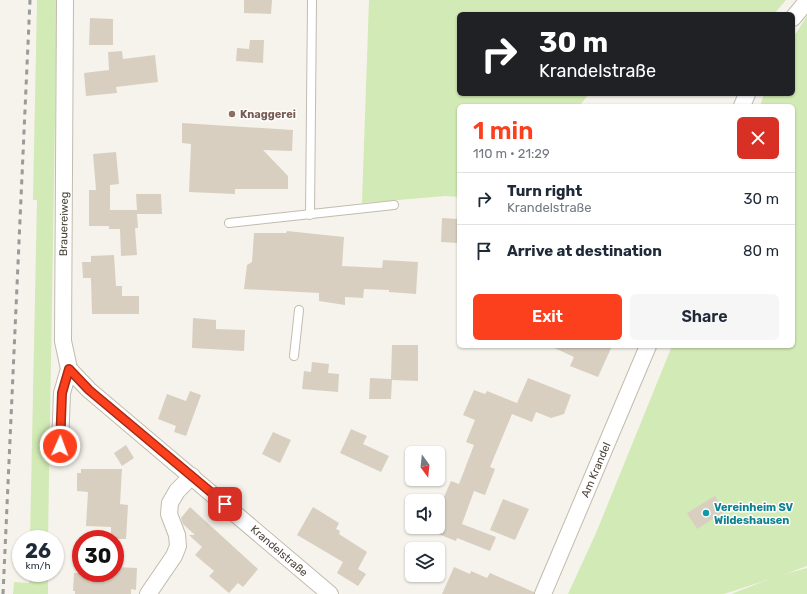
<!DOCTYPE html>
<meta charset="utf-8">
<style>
body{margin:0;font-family:Rubik,sans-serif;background:#f6f6f7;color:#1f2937;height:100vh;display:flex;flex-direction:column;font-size:15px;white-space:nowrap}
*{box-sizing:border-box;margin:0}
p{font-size:13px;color:#747a83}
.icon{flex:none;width:22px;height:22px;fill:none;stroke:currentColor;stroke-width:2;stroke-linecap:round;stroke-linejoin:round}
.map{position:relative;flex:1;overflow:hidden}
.panel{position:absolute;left:457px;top:104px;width:338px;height:244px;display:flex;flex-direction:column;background:#fff;border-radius:6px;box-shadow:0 1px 3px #0004}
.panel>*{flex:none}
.top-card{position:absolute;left:457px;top:12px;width:338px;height:84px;border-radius:6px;box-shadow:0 1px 3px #0004;background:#202124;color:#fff;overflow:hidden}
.needle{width:26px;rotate:165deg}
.controls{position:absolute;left:405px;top:446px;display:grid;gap:8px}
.controls a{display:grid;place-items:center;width:40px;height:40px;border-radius:6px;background:#fff;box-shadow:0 1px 3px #0004;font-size:20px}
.speed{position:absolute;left:12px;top:530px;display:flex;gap:8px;font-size:20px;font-weight:700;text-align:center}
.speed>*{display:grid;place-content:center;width:52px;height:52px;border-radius:50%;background:#fff;box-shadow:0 1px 3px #0004;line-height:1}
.speed small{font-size:10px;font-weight:400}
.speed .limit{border:6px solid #d22;background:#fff;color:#111}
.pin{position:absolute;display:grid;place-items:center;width:34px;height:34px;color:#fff;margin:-17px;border-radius:8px;box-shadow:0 2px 6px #0006}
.me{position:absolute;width:44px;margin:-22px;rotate:2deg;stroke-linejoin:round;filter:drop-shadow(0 0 3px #0008)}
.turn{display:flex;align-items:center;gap:14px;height:84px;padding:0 16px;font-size:18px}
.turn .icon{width:52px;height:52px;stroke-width:2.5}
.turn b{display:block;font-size:28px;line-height:34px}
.round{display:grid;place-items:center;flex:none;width:42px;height:42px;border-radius:6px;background:#f6f6f7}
.summary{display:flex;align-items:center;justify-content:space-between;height:68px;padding:0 16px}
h1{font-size:24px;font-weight:600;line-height:30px;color:#fc3f1d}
.action{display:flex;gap:8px;margin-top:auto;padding:8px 16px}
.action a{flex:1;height:46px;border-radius:6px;background:#fc3f1d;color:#fff;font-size:16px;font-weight:600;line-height:46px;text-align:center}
.action a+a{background:#f6f6f7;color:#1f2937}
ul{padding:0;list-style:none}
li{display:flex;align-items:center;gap:12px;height:52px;padding:0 16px;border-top:1px solid #e0e1e3}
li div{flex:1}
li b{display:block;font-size:15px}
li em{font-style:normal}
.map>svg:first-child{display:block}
.green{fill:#d2eab5}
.building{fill:#d8cfc1}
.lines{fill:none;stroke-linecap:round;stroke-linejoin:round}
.service-casing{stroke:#c2bbae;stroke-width:10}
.minor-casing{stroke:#c2bbae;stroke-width:18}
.service{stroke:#fff;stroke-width:8}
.minor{stroke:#fff;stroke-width:16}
.rail{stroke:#9a9a9a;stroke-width:3;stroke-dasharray:5 5;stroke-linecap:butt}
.route-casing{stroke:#a42913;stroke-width:10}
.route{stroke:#fc3f1d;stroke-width:7}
.education-dot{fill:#8d6e63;stroke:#fff;stroke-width:1.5}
.culture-dot{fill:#0f9aa8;stroke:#fff;stroke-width:1.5}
.labels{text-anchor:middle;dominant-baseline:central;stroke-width:3;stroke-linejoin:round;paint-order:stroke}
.education-label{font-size:11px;font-weight:bold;fill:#785e54;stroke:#fff;text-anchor:start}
.street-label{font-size:11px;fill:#4b4439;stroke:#fff}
.culture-label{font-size:11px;font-weight:bold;fill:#0d838f;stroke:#fff;text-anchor:start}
</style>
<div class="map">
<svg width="807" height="594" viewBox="0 0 807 594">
<rect width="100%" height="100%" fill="#f6f3ec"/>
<g class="green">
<polygon points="37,0 57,0 48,539 30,539 37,200 33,200"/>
<polygon points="369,0 786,0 774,14 459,14 459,94 589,94 579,106 459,106 459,197 445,196 362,203"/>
<polygon points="807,16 807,566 785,574 807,568 807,594 731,594 770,579 724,594 568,594 596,533 672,346 793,346 793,106 760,106 764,94 793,94 793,38"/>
<polygon points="30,573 48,573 48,594 13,594 14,582 29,583"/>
</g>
<g class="building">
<polygon points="244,0 272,0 271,14 244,13"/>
<polygon points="90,18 113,19 113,45 89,45"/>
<polygon points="250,40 264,40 263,63 236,61 237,48 249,49"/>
<polygon points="122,51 123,59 155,55 158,82 116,87 117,93 86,96 84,73 109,70 108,52"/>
<polygon points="182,123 293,130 292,151 263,150 288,176 288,189 235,189 235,194 189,192 191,144 182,143"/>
<polygon points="116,152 119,184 110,185 110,210 137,210 136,194 161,194 162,214 137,214 138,228 135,228 137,255 121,256 120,229 109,229 109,226 89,226 89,190 96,190 93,154"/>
<polygon points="442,218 458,219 457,243 441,242"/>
<polygon points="287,231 344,237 342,266 382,268 383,260 418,262 416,294 389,292 389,290 364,289 363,298 345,297 345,305 319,301 319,293 244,289 247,265 252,262 254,233 286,233"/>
<polygon points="114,255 116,286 122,286 122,296 139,296 139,314 92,314 91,278 83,278 82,262 91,262 91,256"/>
<polygon points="193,318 216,320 216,329 245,330 244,351 192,348"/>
<polygon points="392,345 418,345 418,381 392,380 391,399 369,399 370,378 391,379"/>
<polygon points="550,346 612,346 598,377 570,366 574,357"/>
<polygon points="312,362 329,364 328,373 339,374 338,392 302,389 304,371 311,372"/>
<polygon points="528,378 571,395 564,414 551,418 536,412 532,422 512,414 490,467 495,469 485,495 474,491 462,524 496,537 490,551 457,538 456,541 438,534 438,494 444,497 451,481 459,484 474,445 466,442 475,420 463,415 474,390 485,394 487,391 517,403"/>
<polygon points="190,391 201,395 186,436 174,432 176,426 158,419 167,394 186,401"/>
<polygon points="351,429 367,436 363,444 389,456 381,472 340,453"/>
<polygon points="273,432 291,440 280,463 262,454"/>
<polygon points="126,445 134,458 122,466 114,453"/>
<polygon points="81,469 122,469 120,504 128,505 126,539 111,539 111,527 86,526 88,492 77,491 77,473 81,473"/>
<polygon points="715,496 724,512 697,529 687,513"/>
<polygon points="503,499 529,509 515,540 490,530"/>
<polygon points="190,507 258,569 243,587 238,583 229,593 209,576 214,571 195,555 202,547 189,535 195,535 183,524 181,518"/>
<polygon points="313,507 339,523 336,529 340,531 339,534 367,552 358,569 366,574 358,586 337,573 343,562 297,535"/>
<polygon points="115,567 137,568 136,590 131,589 131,594 75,594 75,591 73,591 74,573 115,573"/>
<polygon points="454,567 470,574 471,571 487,578 490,573 534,592 534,594 442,594"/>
</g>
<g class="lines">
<defs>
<g id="service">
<polyline points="310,215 312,0"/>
<polyline points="229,223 394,205"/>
<polyline points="294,356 299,310"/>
</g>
<g id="minor">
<polyline points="793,18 807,1"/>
<polyline points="742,106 747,94"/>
<polyline points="69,369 89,390 330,594"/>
<polyline points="60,446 62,393 69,369 63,341 65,0"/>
<polyline points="148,594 174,556 178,546 177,535 169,514 170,503 177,491 192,476"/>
<polyline points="543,594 648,346"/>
</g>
</defs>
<use href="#service" class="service-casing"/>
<use href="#minor" class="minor-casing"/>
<use href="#service" class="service"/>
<use href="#minor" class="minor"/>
<polyline class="rail" points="3,594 30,0"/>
</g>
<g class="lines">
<defs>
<polyline id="route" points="60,446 62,393 69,369 89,390 225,504"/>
</defs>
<use href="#route" class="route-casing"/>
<use href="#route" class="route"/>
</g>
<circle class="education-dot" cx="232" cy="114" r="4"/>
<circle class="culture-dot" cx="706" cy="513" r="4"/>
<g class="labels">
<g class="education-label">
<text x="240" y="114">Knaggerei</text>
</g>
<g class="street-label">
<text transform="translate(64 224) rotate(-89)">Brauereiweg</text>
<text transform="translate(596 470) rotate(-67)">Am Krandel</text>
<text transform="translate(279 551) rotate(41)">Krandelstraße</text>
</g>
<g class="culture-label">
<text x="714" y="507">Vereinheim SV<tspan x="714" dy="13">Wildeshausen</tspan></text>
</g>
</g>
</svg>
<div class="controls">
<a><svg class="needle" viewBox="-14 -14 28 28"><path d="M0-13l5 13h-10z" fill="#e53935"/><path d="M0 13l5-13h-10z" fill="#747a83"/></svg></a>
<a><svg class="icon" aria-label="sound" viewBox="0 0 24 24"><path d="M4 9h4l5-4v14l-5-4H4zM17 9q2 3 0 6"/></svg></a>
<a><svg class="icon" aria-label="layers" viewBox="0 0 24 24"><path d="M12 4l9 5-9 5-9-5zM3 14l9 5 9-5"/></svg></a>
</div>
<div class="speed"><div>26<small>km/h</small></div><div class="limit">30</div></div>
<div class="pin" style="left:225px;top:504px;background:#d93025"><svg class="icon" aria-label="arrive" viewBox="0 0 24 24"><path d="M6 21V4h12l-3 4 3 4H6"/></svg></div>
<svg class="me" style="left:60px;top:446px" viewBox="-20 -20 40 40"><circle r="17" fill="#fc3f1d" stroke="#fff" stroke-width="3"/><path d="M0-11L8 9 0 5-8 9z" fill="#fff"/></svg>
<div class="top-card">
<div class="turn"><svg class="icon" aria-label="right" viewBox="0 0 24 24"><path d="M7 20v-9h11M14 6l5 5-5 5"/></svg><div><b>30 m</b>Krandelstraße</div></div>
</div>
<section class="panel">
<div class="summary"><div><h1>1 min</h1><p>110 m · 21:29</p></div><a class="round" style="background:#d93025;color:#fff"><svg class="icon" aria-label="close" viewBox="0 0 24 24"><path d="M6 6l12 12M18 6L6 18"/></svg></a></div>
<ul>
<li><svg class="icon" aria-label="right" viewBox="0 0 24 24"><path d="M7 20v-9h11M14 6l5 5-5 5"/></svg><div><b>Turn right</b><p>Krandelstraße</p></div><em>30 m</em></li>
<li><svg class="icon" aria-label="arrive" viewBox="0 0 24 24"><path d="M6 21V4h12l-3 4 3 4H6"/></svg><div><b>Arrive at destination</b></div><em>80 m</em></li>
</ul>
<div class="action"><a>Exit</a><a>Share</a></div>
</section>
</div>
